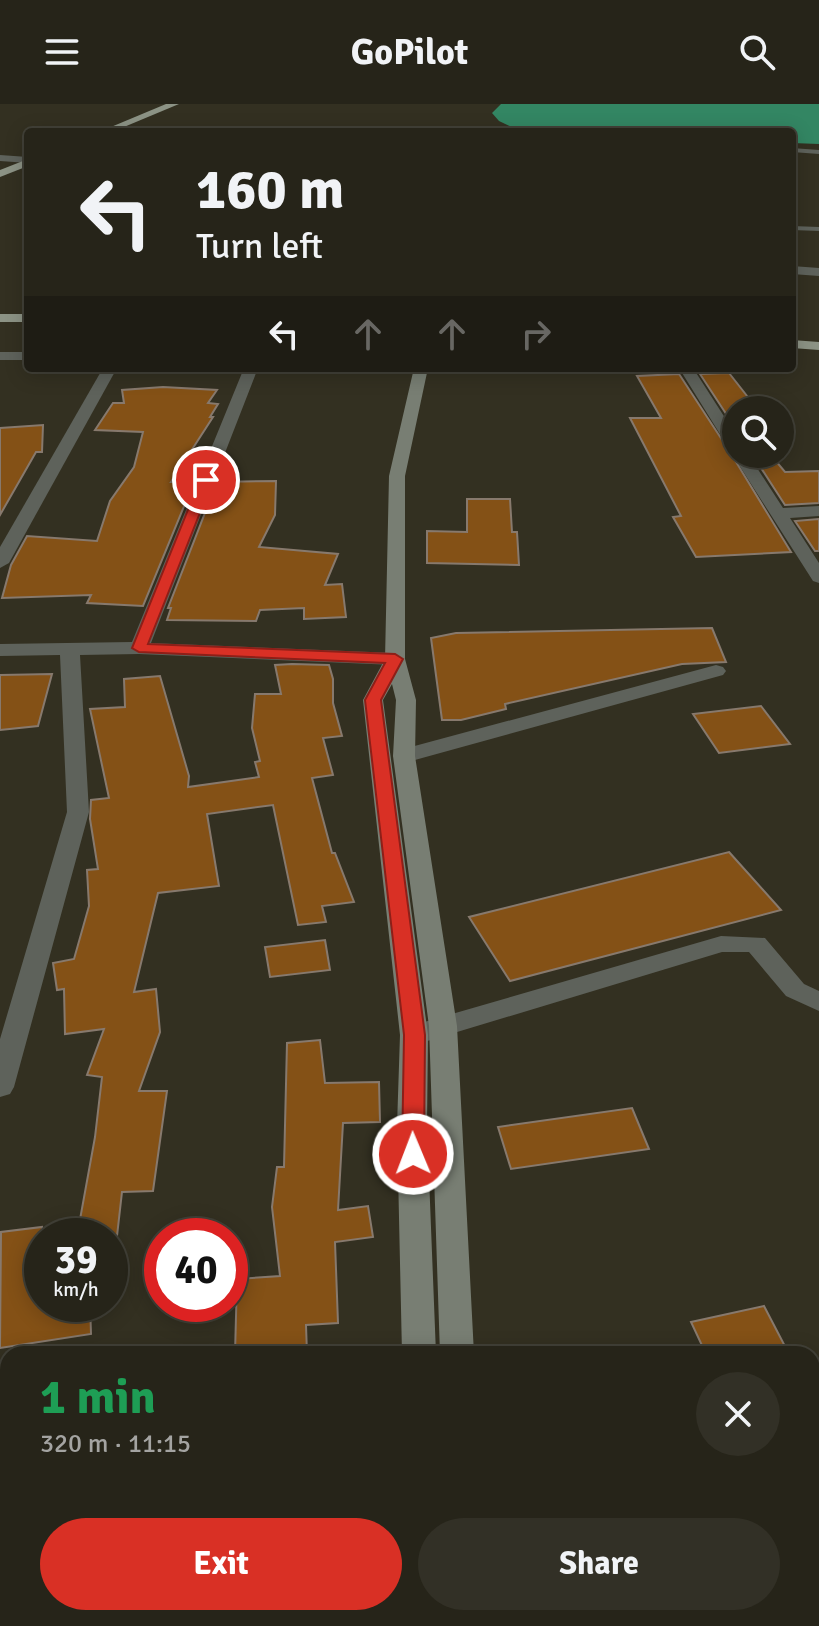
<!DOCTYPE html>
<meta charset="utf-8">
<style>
body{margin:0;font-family:Signika,sans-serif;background:#323026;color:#f1f3f6;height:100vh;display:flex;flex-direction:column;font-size:30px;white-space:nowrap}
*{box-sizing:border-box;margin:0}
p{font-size:26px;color:#a4a4a2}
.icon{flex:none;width:44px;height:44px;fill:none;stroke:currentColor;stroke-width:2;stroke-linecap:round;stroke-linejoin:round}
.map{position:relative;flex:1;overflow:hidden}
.drawer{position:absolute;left:0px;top:1242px;width:820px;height:280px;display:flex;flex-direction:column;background:#262419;border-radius:24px 24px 0 0;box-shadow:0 4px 20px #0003,0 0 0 2px #424138}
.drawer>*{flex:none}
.banner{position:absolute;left:24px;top:24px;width:772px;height:244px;border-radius:8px;box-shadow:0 4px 20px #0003,0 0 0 2px #424138;background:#262419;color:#f1f3f6;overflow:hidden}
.fabs{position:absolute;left:722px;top:292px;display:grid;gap:16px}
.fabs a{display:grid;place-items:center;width:72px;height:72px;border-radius:50%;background:#262419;box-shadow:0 4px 20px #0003,0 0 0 2px #424138;font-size:40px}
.speed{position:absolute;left:24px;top:1114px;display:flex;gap:16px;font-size:40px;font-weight:700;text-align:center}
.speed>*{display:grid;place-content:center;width:104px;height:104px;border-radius:50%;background:#262419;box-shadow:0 4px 20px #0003,0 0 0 2px #424138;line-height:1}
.speed small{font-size:20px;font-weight:400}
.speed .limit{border:12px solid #d22;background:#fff;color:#111}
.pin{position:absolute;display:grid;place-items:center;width:68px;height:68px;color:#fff;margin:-34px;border:4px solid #fff;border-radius:50%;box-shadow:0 2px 8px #0007}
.me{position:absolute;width:88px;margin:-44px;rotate:359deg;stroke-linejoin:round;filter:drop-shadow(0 0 6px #0008)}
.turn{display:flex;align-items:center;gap:28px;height:168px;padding:0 40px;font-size:36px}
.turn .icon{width:104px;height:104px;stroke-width:2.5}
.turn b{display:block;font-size:56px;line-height:68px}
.lanes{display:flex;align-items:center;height:76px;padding:0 40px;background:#0003;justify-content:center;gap:40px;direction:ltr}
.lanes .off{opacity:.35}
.round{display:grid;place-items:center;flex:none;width:84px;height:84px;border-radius:42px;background:#323026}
.overview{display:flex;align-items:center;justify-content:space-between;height:136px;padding:0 40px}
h1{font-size:48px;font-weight:800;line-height:60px;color:#1e9e55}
.cta{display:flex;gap:16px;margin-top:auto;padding:16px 40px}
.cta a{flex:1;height:92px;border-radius:48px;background:#d93025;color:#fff;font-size:32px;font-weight:800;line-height:92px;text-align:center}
.cta a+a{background:#323026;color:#f1f3f6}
header{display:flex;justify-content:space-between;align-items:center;height:104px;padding:0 40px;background:#262419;font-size:36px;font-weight:800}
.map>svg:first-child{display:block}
.water{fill:#338663}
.building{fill:#845116;stroke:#87796d;stroke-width:2}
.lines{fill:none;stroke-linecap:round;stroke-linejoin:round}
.lane{fill:#5e625b;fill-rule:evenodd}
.street{fill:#5e625b;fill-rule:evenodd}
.secondary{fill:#787e73;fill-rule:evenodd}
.primary{fill:#8c9385;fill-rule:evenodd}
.route{fill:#d93025;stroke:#8d1f18;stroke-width:2}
</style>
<header><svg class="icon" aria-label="menu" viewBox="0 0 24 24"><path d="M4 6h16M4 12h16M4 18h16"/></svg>GoPilot<svg class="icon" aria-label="search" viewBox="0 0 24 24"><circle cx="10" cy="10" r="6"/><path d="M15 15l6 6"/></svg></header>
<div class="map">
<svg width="819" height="1522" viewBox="0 0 819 1522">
<rect width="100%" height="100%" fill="#333021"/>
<polygon class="water" points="501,0 819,0 819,40 792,39 792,28 568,28 516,25 499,17 492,9"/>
<g class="building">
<polygon points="729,269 758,306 733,306 736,325 700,270"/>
<polygon points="679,270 730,348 791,448 696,453 673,413 681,412 630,314 661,314 637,272"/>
<polygon points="163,283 217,286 208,299 218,300 210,313 213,313 171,378 194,378 143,502 87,499 91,491 2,494 11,461 27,432 97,437 110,397 134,363 143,328 95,326 113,299 124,299 122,286"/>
<polygon points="43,321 42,348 36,348 0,411 0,324"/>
<polygon points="752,350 770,350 785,368 819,367 819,399 785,401"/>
<polygon points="276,377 275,411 259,443 338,450 325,481 342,480 346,513 304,515 304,504 260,506 256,517 167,516 171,504 168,504 217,378"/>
<polygon points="467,395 510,395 512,428 517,428 519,461 427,459 427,427 467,428"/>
<polygon points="819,415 819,447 815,447 795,417"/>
<polygon points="712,524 726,558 682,560 505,600 506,605 461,616 442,616 431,534 456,529"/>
<polygon points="292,560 329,561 333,575 333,599 342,632 323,634 333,671 312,674 332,749 335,749 354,798 322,802 326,818 298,821 273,701 207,710 219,782 158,789 134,888 156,885 160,928 139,987 167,987 153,1087 122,1088 117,1132 77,1132 95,1033 102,973 87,971 104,925 65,930 64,885 57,886 53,859 74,855 89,802 87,766 98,765 90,715 91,696 109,694 90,605 125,603 124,575 160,572 189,672 188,683 259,673 255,658 260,657 252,624 255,590 281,590 275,561"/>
<polygon points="52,570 38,622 0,626 0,571"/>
<polygon points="761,602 790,640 719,649 693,610"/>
<polygon points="729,748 781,806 510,877 469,813"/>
<polygon points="325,836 330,866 270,873 265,843"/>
<polygon points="320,936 325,979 379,978 380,1018 343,1019 338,1106 368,1102 373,1133 335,1138 338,1219 306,1221 307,1250 235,1250 237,1175 280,1172 272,1103 277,1063 284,1063 287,939"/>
<polygon points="632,1004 649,1045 511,1065 498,1023"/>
<polygon points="42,1123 42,1200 90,1200 91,1230 0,1244 1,1128"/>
<polygon points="764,1202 789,1250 706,1250 691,1218"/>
</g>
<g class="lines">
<g class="lane">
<polygon points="407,26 506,26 509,28 404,28"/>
<polygon points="792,44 819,46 819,50 792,48"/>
<polygon points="792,122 819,123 819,127 792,126"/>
</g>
<g class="street">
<polygon points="0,51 28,53 28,59 0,57"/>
<polygon points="792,162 819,164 819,172 792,170"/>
<rect x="0" y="248" width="28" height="8"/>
<polygon points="103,264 117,264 9,459 0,464 0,443"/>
<polygon points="244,264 258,264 151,539 395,549 405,555 395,561 139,550 80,551 89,708 14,983 10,990 0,993 0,935 67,708 60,551 0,552 0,540 132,538"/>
<polygon points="679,264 693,264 736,331 736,350 748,350 783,404 819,402 819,412 790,414 819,459 819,479 813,477 732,350 734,347 728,343"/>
<polygon points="716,561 723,563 726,567 723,571 404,659 393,652 396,647"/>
<polygon points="721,832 765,834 804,880 819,887 819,907 786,892 749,848 722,848 424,938 414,935 410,928 414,921"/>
<rect x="0" y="1297" width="8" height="32"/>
<polygon points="819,1339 819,1371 812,1372 812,1340"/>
</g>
<g class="secondary">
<polygon points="414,264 428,264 405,372 405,555 416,596 415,652 457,922 474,1250 440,1250 429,922 393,652 396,596 392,580 383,596 428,931 427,1022 436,1250 402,1250 397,1022 400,931 363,596 385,555 389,372"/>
<rect x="400" y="1514" width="38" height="8"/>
<rect x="451" y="1514" width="38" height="8"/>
</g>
<g class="primary">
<polygon points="166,0 179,0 112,28 99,28"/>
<polygon points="28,55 28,62 0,73 0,66"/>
<rect x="0" y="210" width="28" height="8"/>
<polygon points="792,236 819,238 819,246 792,244"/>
</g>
</g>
<polygon class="route" points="206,372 213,376 148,540 395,550 403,555 381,596 425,931 424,1050 421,1056 413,1059 405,1056 402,1050 404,931 365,596 385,559 139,548 132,544 200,376"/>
</svg>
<div class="fabs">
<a><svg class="icon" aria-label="search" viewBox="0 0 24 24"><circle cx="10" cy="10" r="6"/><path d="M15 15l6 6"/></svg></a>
</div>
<div class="speed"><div>39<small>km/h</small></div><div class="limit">40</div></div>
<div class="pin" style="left:206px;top:376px;background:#d93025"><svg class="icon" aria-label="arrive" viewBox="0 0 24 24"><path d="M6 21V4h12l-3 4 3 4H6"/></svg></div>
<svg class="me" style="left:413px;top:1050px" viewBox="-20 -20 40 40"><circle r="17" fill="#d93025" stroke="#fff" stroke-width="3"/><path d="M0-11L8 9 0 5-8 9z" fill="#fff"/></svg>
<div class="banner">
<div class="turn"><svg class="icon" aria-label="left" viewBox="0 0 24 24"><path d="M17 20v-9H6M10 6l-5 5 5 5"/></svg><div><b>160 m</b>Turn left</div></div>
<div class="lanes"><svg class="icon" aria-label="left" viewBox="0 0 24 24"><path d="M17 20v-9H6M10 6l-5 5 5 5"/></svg><svg class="icon off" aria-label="ahead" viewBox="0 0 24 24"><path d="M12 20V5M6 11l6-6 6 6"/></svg><svg class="icon off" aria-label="ahead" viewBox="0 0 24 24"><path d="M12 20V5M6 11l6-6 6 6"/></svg><svg class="icon off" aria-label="right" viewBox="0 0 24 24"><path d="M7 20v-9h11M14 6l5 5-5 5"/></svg></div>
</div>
<section class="drawer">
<div class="overview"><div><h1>1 min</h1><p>320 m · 11:15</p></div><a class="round"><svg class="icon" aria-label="close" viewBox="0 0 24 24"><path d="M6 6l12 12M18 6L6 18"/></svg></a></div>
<div class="cta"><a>Exit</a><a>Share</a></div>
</section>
</div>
